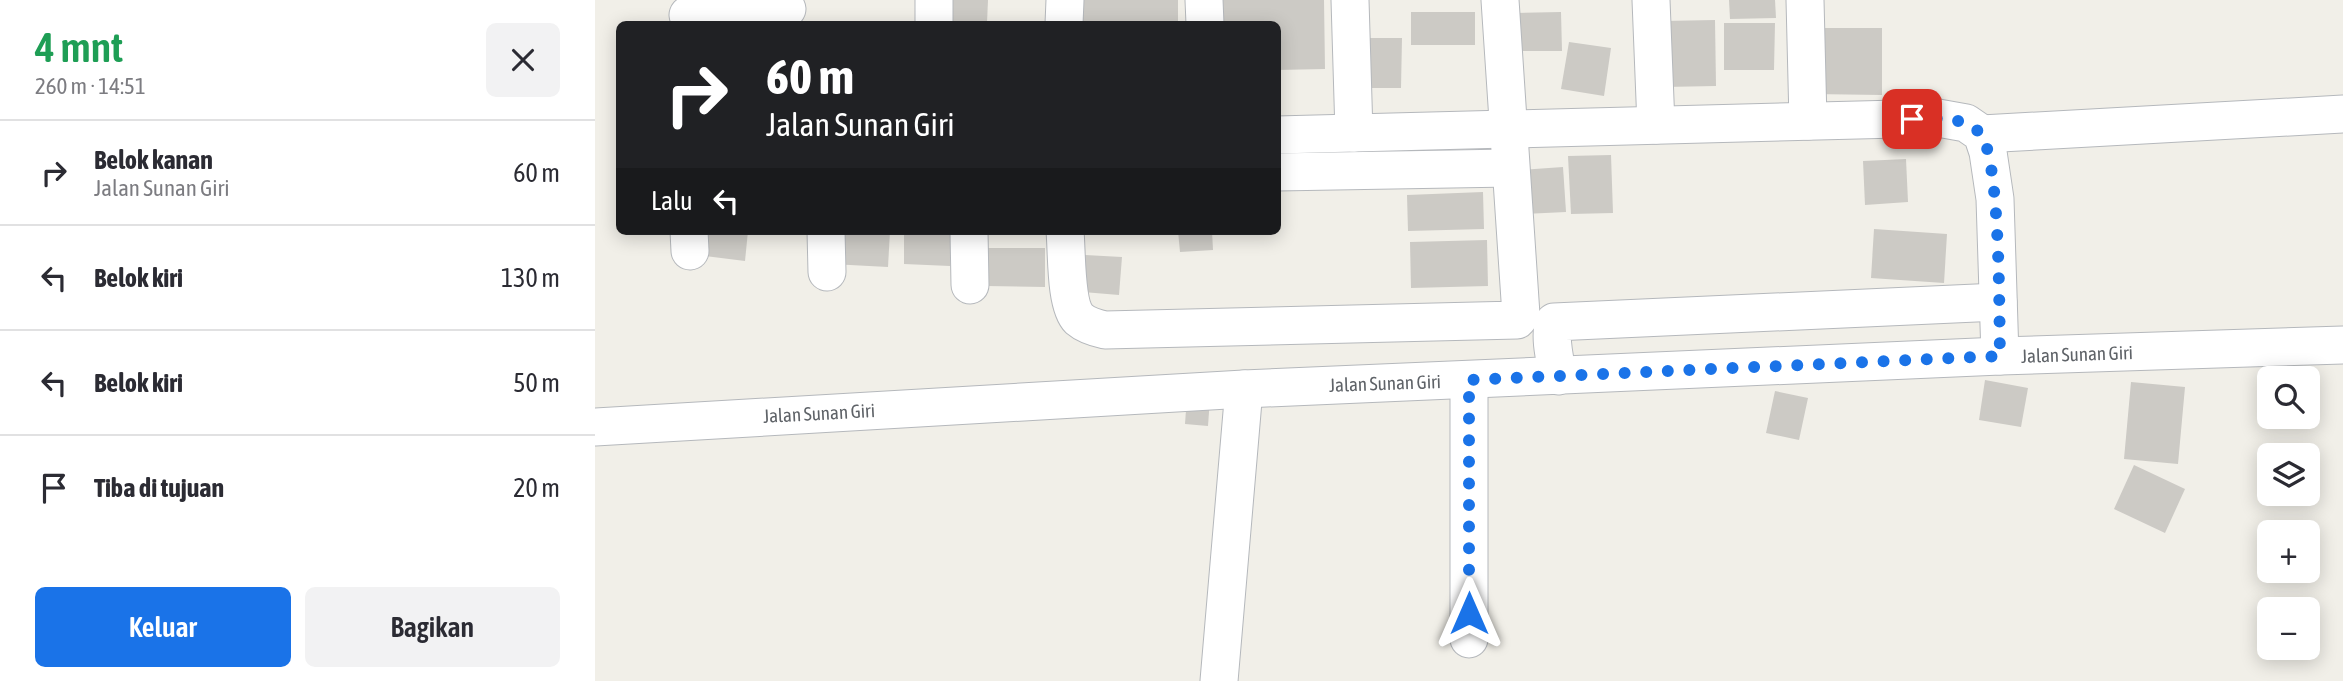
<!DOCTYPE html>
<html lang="id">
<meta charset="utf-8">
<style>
body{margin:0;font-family:"Asap Condensed",sans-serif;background:#f2f2f3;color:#2b2b33;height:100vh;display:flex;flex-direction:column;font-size:26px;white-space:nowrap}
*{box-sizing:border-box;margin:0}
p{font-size:23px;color:#7c7c81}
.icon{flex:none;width:38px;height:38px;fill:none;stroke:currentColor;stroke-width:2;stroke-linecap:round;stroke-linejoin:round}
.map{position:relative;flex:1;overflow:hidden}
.side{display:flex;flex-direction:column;background:#fff;width:595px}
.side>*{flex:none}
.top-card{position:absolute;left:21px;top:21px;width:665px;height:214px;border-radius:10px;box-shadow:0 4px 18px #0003;background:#202124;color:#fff;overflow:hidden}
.fabs{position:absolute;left:1662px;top:366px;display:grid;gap:14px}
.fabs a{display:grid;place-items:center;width:63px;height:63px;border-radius:10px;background:#fff;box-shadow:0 4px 18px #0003;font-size:35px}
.pin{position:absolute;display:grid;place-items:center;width:60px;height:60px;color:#fff;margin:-30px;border-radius:14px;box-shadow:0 4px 10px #0006}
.me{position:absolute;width:77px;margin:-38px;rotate:0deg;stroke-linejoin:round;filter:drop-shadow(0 0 5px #0008)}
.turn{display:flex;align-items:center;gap:24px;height:147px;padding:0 35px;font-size:32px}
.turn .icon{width:91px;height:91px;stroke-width:2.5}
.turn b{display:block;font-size:49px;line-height:60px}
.then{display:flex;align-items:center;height:66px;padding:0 35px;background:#0003;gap:14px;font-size:26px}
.round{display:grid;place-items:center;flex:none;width:74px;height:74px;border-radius:10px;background:#f2f2f3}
.overview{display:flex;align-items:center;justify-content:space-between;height:119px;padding:0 35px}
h1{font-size:42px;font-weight:600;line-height:52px;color:#1e9e55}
.button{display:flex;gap:14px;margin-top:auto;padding:14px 35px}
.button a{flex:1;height:80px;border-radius:10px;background:#1a73e8;color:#fff;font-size:28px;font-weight:600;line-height:80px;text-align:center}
.button a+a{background:#f2f2f3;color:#2b2b33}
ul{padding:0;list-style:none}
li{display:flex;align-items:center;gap:21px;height:105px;padding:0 35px;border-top:2px solid #e1e1e2}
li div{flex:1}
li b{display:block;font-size:26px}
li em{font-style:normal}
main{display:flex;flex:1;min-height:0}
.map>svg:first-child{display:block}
.building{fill:#cccac5}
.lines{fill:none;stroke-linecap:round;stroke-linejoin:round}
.minor-casing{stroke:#b5b8bc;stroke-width:39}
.minor{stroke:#fff;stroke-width:37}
.route{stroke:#1a73e8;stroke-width:12;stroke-dasharray:0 21.6}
.labels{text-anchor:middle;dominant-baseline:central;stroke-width:5;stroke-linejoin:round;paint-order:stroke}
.street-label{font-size:19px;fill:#5f6368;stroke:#fff}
</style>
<main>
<section class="side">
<div class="overview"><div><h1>4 mnt</h1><p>260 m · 14:51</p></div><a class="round"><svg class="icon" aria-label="close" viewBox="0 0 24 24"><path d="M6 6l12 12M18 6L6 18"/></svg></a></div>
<ul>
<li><svg class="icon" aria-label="right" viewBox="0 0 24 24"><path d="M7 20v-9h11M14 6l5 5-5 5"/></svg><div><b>Belok kanan</b><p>Jalan Sunan Giri</p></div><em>60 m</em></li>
<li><svg class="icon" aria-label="left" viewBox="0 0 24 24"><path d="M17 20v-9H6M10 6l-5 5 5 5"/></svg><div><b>Belok kiri</b></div><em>130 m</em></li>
<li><svg class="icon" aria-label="left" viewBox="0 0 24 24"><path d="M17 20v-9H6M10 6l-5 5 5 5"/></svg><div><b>Belok kiri</b></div><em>50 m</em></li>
<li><svg class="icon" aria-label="arrive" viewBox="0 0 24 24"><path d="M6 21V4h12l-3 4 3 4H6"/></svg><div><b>Tiba di tujuan</b></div><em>20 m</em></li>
</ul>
<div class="button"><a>Keluar</a><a>Bagikan</a></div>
</section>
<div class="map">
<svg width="1748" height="681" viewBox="0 0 1748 681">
<rect width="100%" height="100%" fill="#f1efe8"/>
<g class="building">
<polygon points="353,0 393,0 392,23 353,23"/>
<polygon points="485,0 583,0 583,24 484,24"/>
<polygon points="616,0 729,0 730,69 682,70 682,24 617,24"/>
<polygon points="1134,0 1180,0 1181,18 1135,19"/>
<rect x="816" y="12" width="64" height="33"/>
<polygon points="966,12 967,51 919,51 919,13"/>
<polygon points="1120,20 1121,86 1069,87 1068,21"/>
<polygon points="1129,23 1180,23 1179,70 1129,70"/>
<polygon points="1217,28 1287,28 1287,95 1217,94"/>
<polygon points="766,38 807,38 806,88 765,88"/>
<polygon points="974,42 1016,48 1009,96 966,89"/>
<polygon points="1016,155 1018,213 976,214 973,156"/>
<polygon points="1311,159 1313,202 1270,205 1268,161"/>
<polygon points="968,167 971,212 927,214 925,170"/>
<polygon points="888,192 889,229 813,231 812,195"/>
<polygon points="1279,229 1352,234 1349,283 1276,278"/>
<polygon points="105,231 153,231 150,261 102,255"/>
<polygon points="238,231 295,231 293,267 236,264"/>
<polygon points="583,231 617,231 618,250 585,252"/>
<polygon points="309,233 356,234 355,266 309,264"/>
<polygon points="892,240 893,286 816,288 815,242"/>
<polygon points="391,248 450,248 450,287 391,286"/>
<polygon points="490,255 527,257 524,295 488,292"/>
<polygon points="1390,380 1433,388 1426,427 1384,420"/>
<polygon points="1536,382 1590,387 1583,464 1529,459"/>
<polygon points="1180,391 1213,398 1204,440 1171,433"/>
<polygon points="592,396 615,398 613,426 590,424"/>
<polygon points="1539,465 1590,489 1570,533 1519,509"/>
</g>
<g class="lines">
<defs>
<g id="minor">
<polyline points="339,0 339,24"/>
<polyline points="609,0 610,24"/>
<polyline points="755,0 759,133"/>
<polyline points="1056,0 1061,125"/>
<polyline points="1210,0 1213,121"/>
<polyline points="93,15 192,9"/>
<polyline points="469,24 470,0"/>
<polyline points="1387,134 1748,114"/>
<polyline points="682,135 1343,118 1371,123 1387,134 1393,152 1400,199 1405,356"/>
<polyline points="682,172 915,168"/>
<polyline points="94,231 95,251"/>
<polyline points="231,231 232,272"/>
<polyline points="374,231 375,285"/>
<path d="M470,231C472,252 470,305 484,319C491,325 501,328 510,330L922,320L926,315L905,0"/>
<path d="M963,376C960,360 954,337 959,322L1403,302"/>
<polyline points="0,427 649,389 1405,356 1748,345"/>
<polyline points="874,639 874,380"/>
<polyline points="624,681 649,389"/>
</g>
</defs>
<use href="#minor" class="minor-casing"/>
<use href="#minor" class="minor"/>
</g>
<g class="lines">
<path class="route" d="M874,613V380L1405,356C1404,320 1406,151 1384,132C1367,116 1339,118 1317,119"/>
</g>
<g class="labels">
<g class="street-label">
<text transform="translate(1482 354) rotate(-2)">Jalan Sunan Giri</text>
<text transform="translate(790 383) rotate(-2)">Jalan Sunan Giri</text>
<text transform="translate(224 413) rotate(-3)">Jalan Sunan Giri</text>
</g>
</g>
</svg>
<div class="fabs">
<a><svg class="icon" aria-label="search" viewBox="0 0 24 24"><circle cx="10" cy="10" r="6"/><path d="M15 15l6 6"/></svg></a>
<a><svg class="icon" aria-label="layers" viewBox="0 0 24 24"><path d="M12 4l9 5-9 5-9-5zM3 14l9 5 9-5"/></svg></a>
<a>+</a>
<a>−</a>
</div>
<div class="pin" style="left:1317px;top:119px;background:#d93025"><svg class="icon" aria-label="arrive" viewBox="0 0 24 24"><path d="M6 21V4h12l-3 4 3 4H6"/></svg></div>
<svg class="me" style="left:874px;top:613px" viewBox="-20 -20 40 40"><path d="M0-17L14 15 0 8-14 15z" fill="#1a73e8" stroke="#fff" stroke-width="4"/></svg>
<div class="top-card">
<div class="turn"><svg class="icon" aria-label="right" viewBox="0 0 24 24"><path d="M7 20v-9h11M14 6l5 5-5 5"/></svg><div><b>60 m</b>Jalan Sunan Giri</div></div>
<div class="then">Lalu<svg class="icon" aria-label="left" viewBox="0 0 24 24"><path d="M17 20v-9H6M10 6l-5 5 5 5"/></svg></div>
</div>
</div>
</main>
